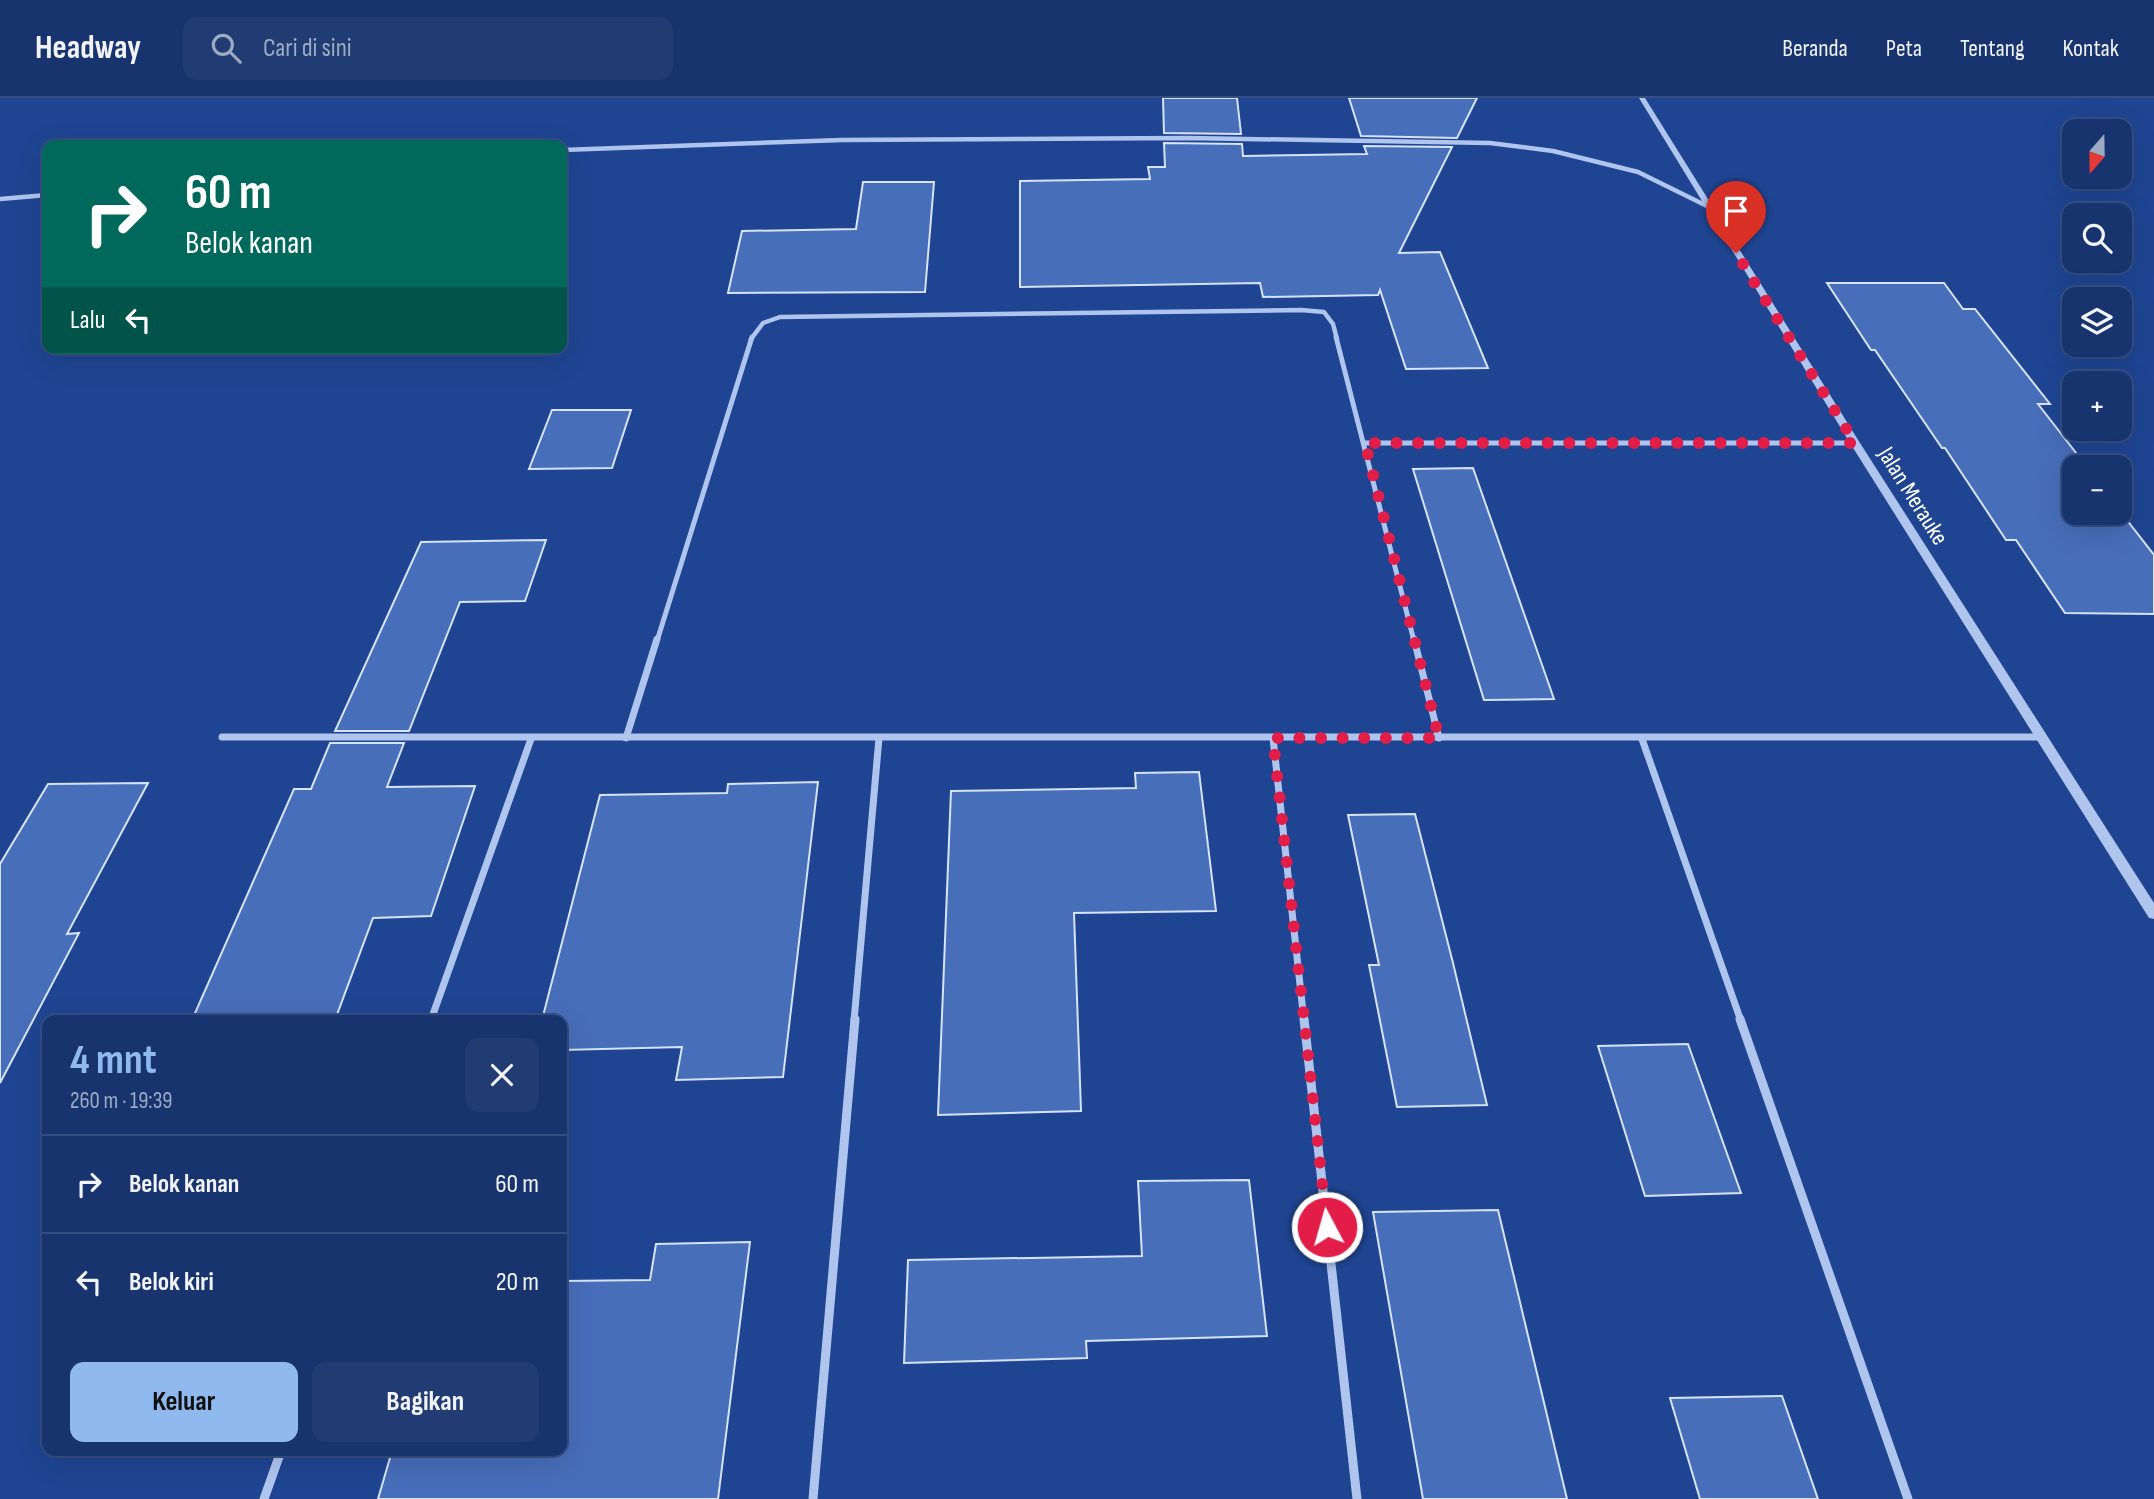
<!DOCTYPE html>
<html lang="id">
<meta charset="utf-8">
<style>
body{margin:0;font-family:"Sofia Sans Condensed",sans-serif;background:#203c73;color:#f1f3f6;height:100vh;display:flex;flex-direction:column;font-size:26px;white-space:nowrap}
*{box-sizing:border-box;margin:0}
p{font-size:23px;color:#9eaac2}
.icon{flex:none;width:38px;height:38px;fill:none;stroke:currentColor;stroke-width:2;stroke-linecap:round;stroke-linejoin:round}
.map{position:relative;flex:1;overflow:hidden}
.panel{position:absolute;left:42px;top:917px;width:525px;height:441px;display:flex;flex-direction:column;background:#17346e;border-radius:14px;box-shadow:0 7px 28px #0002,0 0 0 2px #364f81}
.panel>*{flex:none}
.top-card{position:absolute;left:42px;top:42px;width:525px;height:214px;border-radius:14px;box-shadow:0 7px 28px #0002,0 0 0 2px #364f81;background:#00695c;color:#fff;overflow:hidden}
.needle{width:46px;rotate:200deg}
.fabs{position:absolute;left:2062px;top:21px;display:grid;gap:14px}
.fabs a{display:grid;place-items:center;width:70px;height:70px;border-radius:14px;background:#17346e;box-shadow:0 7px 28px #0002,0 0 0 2px #364f81;font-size:35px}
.pin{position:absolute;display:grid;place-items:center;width:60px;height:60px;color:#fff;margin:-72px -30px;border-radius:50% 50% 50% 0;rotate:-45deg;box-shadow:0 0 7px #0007}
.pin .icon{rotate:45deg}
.me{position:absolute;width:77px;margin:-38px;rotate:354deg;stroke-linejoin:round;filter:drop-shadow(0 0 5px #0008)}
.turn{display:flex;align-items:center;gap:24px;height:147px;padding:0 28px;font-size:32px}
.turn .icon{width:91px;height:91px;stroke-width:2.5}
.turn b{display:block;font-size:49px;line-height:60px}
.then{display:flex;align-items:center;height:66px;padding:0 28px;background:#0003;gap:14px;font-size:26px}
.round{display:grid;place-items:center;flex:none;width:74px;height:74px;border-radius:14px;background:#203c73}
.headline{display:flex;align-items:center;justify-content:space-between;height:119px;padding:0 28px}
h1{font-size:42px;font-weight:700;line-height:52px;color:#90b9f0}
.action{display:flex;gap:14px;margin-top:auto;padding:14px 28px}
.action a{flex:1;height:80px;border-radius:14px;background:#90b9f0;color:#111;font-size:28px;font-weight:700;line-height:80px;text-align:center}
.action a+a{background:#203c73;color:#f1f3f6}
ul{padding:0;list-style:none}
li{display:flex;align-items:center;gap:21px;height:98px;padding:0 28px;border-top:2px solid #364f81}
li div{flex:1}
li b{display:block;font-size:26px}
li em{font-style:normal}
header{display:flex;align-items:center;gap:42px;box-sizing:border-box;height:98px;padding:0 35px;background:#17346e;border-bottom:2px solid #364f81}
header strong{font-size:33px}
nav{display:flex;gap:38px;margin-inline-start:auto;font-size:24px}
.search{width:490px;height:63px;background:#203c73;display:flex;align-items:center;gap:18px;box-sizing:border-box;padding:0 24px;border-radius:14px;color:#9eaac2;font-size:26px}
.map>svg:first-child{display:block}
.building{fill:#476eb9;stroke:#d6e3fa;stroke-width:2}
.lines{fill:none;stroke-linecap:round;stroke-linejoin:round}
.minor-far3{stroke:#b0c5ee;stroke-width:4.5}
.minor-far2{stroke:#b0c5ee;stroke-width:5}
.minor-far1{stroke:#b0c5ee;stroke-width:7}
.minor{stroke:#b0c5ee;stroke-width:9}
.tertiary{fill:#b0c5ee;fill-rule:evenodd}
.route{stroke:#e11d48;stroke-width:12;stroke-dasharray:0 21.6}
.labels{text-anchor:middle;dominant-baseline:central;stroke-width:5;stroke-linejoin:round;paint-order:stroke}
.street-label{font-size:24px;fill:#fff;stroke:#1f4592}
</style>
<header>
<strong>Headway</strong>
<div class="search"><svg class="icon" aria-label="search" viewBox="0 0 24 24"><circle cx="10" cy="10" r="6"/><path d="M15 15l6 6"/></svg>Cari di sini</div>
<nav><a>Beranda</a><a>Peta</a><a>Tentang</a><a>Kontak</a></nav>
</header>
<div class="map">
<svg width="2154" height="1401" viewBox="0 0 2154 1401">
<rect width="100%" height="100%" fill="#1f4592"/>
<g class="building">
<polygon points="1163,0 1237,0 1241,36 1164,35"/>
<polygon points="1349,0 1477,0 1457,40 1361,38"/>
<polygon points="1164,45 1242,46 1243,58 1367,56 1364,48 1452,49 1399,155 1440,154 1488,270 1406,271 1380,192 1378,197 1263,199 1260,185 1020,189 1020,83 1150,81 1148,69 1165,69"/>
<polygon points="863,84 934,84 925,194 728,195 742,133 856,131"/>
<polygon points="1827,185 1944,185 1963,211 1975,211 2050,306 2038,306 2087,369 2074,369 2074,415 2119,415 2119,412 2154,457 2154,516 2065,515 2016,442 2006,442 1945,350 1942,350 1875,252 1871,252"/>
<polygon points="552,312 631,312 612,370 529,371"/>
<polygon points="1473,370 1554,601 1484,602 1413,371"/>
<polygon points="546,442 525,503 460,504 409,633 335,633 421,444"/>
<polygon points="330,645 404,645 387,689 475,688 431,818 373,820 335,922 192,922 294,691 311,691"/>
<polygon points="1199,674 1216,813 1074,815 1081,1013 938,1017 951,693 1136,690 1135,675"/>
<polygon points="818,684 783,979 676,982 682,949 562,952 562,922 542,922 600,697 727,695 728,686"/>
<polygon points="148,685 67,836 79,835 0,985 0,766 48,686"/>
<polygon points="1415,716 1453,865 1487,1007 1397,1009 1369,867 1379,867 1348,717"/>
<polygon points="1688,946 1741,1095 1645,1098 1598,948"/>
<polygon points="1249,1082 1267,1238 1086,1243 1087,1260 904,1265 908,1162 1142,1158 1138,1083"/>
<polygon points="1498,1112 1567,1401 1423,1401 1373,1114"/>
<polygon points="750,1144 718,1401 378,1401 392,1353 562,1353 562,1183 650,1182 656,1146"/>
<polygon points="1782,1298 1818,1401 1700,1401 1670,1300"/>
</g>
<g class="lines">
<g class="minor-far3">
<polyline points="562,52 842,42 1187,40 1490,45 1553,53 1638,74 1707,108"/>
<polyline points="0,101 47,97"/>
<polyline points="751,241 763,225 780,219 1301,212 1324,214 1333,226 1337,241"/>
</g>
<g class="minor-far2">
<polyline points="1336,239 1414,543"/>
<polyline points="1365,345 1855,345"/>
<polyline points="657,543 752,239"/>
</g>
<g class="minor-far1">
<polyline points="1414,541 1439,640"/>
<polyline points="222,639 2042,639"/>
<polyline points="626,640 657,541"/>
<polyline points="1273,640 1304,923"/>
<polyline points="1642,641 1741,923"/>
<polyline points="431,922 531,641"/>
<polyline points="854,923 879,640"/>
</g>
<g class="minor">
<polyline points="1304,921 1357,1401"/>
<polyline points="1740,921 1908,1401"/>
<polyline points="264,1401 281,1353"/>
<polyline points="813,1401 855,921"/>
</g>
<polygon class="tertiary" points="1639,0 1645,0 1860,345 2154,805 2154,821 2149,820 1850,345"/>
</g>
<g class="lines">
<polyline class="route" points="1327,1129 1273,640 1439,640 1365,345 1855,345 1736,155"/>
</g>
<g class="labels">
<g class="street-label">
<text transform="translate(1913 398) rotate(58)">Jalan Merauke</text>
</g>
</g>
</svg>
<div class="fabs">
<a><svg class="needle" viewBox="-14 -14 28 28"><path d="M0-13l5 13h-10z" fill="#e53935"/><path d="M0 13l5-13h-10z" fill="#9eaac2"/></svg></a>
<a><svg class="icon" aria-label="search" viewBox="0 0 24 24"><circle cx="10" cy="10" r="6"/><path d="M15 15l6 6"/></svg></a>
<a><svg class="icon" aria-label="layers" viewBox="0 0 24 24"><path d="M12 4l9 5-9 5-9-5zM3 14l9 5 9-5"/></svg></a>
<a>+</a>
<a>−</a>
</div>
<div class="pin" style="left:1736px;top:155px;background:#d93025"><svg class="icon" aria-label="arrive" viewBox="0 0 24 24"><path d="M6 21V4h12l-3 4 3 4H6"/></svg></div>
<svg class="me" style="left:1327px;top:1129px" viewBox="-20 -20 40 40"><circle r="17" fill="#e11d48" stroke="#fff" stroke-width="3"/><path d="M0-11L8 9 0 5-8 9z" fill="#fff"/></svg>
<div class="top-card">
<div class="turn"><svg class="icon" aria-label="right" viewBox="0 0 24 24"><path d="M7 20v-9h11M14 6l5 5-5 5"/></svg><div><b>60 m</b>Belok kanan</div></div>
<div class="then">Lalu<svg class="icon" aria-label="left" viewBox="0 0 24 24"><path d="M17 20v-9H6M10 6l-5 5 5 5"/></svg></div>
</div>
<section class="panel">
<div class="headline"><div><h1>4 mnt</h1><p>260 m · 19:39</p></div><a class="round"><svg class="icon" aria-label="close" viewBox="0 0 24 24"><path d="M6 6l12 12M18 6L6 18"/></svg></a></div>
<ul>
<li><svg class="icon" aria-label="right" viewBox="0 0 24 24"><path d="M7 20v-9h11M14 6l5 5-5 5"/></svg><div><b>Belok kanan</b></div><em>60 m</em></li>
<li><svg class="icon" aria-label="left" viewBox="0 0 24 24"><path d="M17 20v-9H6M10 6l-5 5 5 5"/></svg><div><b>Belok kiri</b></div><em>20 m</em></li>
</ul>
<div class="action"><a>Keluar</a><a>Bagikan</a></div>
</section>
</div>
